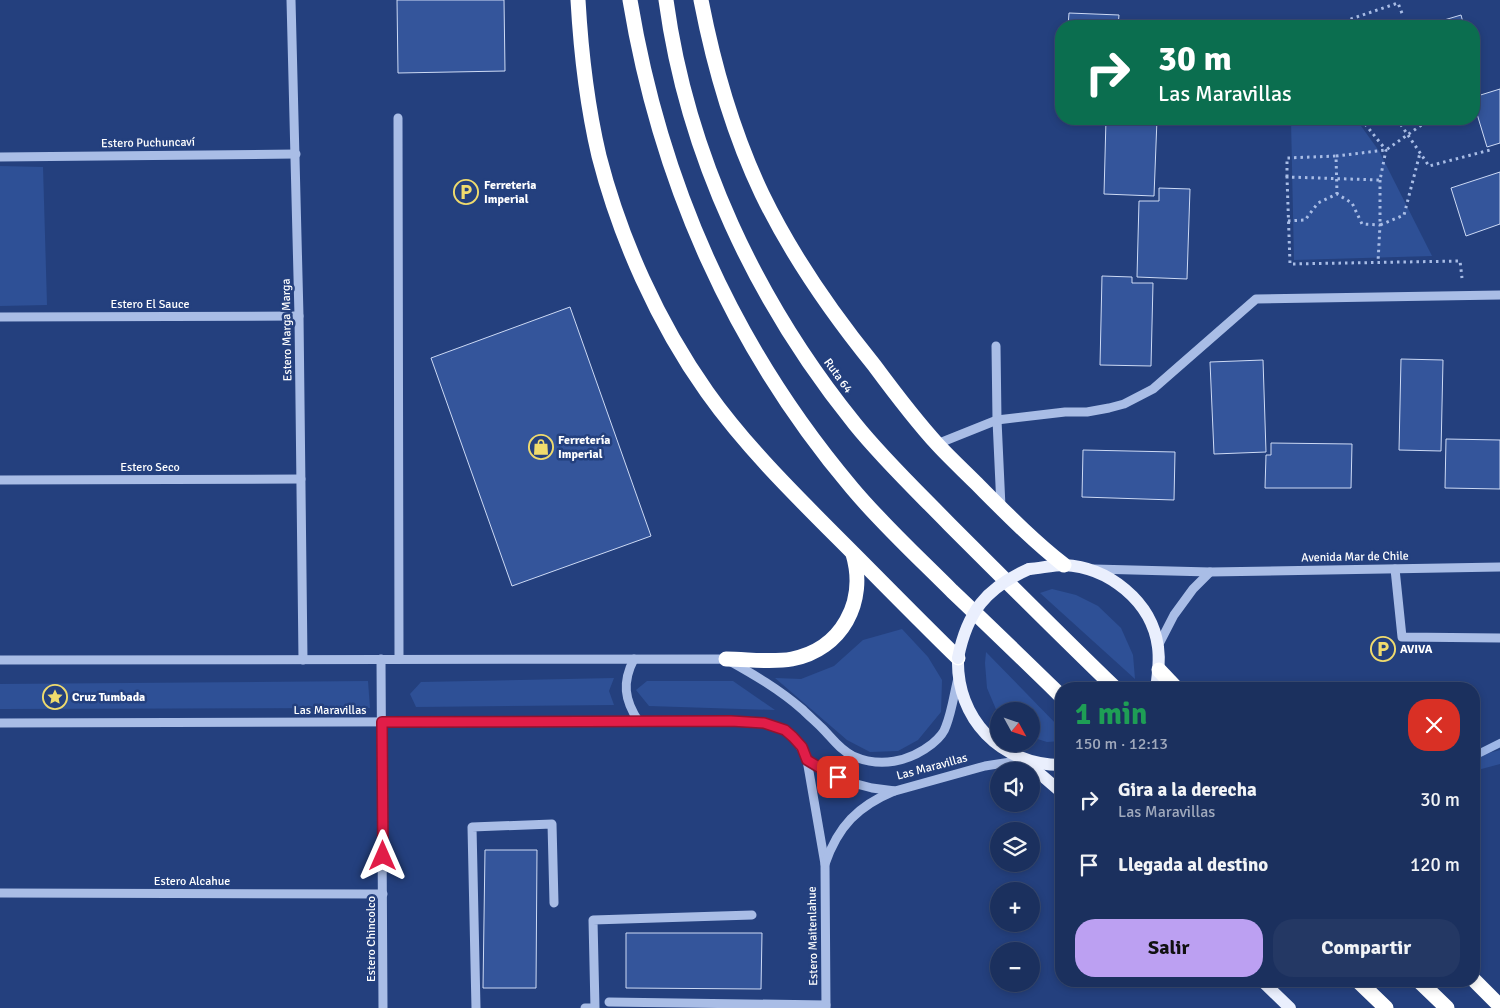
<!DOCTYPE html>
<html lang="es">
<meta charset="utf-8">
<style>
body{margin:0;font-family:Signika,sans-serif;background:#243864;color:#f1f3f6;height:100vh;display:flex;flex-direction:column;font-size:19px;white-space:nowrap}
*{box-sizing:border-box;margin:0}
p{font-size:16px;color:#a0a9bc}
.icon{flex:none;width:28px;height:28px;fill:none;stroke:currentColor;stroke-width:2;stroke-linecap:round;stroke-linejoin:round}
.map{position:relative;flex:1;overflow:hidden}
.sheet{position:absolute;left:1055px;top:682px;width:425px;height:305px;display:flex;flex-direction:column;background:#1b305e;border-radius:20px;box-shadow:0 2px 8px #0003,0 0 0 1px #394b73}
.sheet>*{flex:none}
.hud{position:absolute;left:1055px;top:20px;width:425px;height:105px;border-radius:20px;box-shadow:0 2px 8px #0003,0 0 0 1px #394b73;background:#0b6e4f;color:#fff;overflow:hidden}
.needle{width:32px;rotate:130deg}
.fabs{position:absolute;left:990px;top:702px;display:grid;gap:10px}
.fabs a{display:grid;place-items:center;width:50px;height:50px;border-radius:50%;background:#1b305e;box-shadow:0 2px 8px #0003,0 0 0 1px #394b73;font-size:25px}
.pin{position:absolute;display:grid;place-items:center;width:42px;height:42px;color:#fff;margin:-21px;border-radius:10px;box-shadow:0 2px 8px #0006}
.me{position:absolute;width:55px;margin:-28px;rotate:0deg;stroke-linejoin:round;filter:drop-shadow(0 0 4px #0008)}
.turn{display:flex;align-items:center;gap:18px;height:105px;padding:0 20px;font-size:22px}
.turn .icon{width:65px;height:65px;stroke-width:2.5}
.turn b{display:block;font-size:35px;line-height:42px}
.round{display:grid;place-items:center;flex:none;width:52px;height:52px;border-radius:20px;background:#243864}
.overview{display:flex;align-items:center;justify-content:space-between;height:85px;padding:0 20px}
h1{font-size:30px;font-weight:700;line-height:38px;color:#1e9e55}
.action{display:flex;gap:10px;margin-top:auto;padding:10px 20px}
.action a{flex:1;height:58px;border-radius:20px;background:#bca0f2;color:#111;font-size:20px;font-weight:700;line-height:58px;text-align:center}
.action a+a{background:#243864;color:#f1f3f6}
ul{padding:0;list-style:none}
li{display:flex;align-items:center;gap:15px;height:65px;padding:0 20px}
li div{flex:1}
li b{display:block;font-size:19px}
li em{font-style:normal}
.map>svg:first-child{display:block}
.green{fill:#2e5096}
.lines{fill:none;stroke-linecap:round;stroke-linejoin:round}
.stream{stroke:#9eb7e7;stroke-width:8}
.building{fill:#34559b;stroke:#cddaf5}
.path{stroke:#a9bde6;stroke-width:3;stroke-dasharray:2.5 4;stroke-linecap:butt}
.minor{stroke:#a9bde6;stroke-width:9}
.major{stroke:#eaeffd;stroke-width:12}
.highway{stroke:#fff;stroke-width:15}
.major-bridge{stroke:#eaeffd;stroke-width:12}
.route-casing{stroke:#92132f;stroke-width:12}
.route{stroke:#e11d48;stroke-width:9}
.labels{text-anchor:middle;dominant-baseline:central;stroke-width:5;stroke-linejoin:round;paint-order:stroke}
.street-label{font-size:12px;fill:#fff;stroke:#24407e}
.poi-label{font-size:12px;font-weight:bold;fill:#fff;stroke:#24407e;text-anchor:start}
</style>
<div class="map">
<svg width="1500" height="1008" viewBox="0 0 1500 1008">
<rect width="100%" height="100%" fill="#24407e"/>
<g class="green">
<polygon points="1291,119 1356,119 1379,151 1432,256 1294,260"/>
<polygon points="0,166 43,167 47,305 0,306"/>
<polygon points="1052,589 1076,595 1098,606 1121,628 1133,655 1135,679 1040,593"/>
<polygon points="902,629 928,657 942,680 941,712 918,740 898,751 870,752 847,740 775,678 801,679 834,666 863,640"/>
<polygon points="986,652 1061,729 1061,741 1047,742 1031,737 1031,711 999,711 998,714 987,688 985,663"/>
<polygon points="614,678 609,691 614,705 416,707 410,694 421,682"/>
<polygon points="368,681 370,708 0,709 0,684"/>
<polygon points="647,681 733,681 775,710 649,706 636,690"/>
<polygon points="1500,750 1500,764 1474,771 1474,757"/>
</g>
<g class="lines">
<polyline class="stream" points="1474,756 1500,743"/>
</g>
<g class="building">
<polygon points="397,0 504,0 505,71 398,73"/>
<polygon points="1069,13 1119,15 1118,26 1068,26"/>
<polygon points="1461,15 1464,26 1424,26"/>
<polygon points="1500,89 1500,143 1487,147 1474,104 1474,97"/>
<polygon points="1106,119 1157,119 1154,196 1104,194"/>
<polygon points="1500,172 1500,224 1466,236 1451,188"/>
<polygon points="1159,188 1190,189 1187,279 1137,277 1139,201 1159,201"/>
<polygon points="1102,276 1132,277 1132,283 1153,283 1151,366 1100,365"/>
<polygon points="570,307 651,536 512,586 431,358"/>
<polygon points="1401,359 1443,360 1441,451 1399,450"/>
<polygon points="1263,360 1266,452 1214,454 1210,362"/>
<polygon points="1446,439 1500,440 1500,489 1445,488"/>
<polygon points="1271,443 1352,444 1351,488 1265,488 1266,455 1271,455"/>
<polygon points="1083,450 1175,452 1174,500 1082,497"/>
<polygon points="485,850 537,850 536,988 483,988"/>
<polygon points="626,933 762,933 761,989 626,988"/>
</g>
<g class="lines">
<g class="path">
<polyline points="1333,26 1333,25 1398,3 1403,16"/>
<polyline points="1361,119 1386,150 1380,180 1287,177 1290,264 1460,261 1462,278"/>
<polyline points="1397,119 1429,166 1490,150"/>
<polyline points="1336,156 1386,150 1430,119"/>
<polyline points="1287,177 1287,158 1336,156 1337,194"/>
<polyline points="1380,180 1380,225 1404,215 1420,153"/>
<polyline points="1288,221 1305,220 1318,203 1337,194 1352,203 1362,224 1380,225 1378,262"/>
</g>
<g class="minor">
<polyline points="291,0 299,316 303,660"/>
<polyline points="398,118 399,659"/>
<polyline points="0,157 296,154"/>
<polyline points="0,317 299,316"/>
<polyline points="996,346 997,420 1001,507"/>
<polyline points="937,444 997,420 1065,412 1087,412 1109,408 1124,404 1153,389 1256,299 1500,295"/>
<polyline points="0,480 301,479"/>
<polyline points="1094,569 1210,572 1500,567"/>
<polyline points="1395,569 1402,637 1500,638"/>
<polyline points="1158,646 1174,615 1193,589 1210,572"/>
<polyline points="381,659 383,1008"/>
<path d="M634,659C622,682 624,700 639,722"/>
<path d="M0,660L726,659C753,674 779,689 803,710C809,716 816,722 822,728C832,738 840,750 853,756C880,768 909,762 932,744C937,740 944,733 946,726C952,711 954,694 958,678"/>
<path d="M0,723L731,721C767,723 792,722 807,760L825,864L826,1008"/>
<polyline points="807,760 827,772 849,782 872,788 895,791 985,766 1023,760"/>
<path d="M825,864C838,826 858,806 894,791"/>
<polyline points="0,893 383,894"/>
<polyline points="609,1002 826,1005"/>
<polyline points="476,1008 472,827 552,824 554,903"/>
<polyline points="585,1008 595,1008 593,920 752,915"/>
</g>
<g class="major">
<path d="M1029,569C1041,568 1053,565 1064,565C1108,567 1152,601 1158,647C1160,661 1158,675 1156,689"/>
<path d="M958,658C956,719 1001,765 1061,765"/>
<polyline points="1025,761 1061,792"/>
<polyline points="1262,981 1290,1008"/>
</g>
<g class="highway">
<path d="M578,0C581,53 587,105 599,156C620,238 658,323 707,392C746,447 796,496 844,544C882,582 920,621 958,658"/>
<path d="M630,0C660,181 733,347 852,488C883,525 918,557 952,591C989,626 1025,661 1061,696"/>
<path d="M666,0C687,155 757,303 855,424C884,460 918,492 950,525C1005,580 1060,635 1116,689"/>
<path d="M701,0C714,67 733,133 762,194C792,256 831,312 874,365C894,392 915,420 938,445C950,458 963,470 975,482C1004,511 1032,540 1064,565"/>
<path d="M726,659C747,659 771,663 792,659C842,649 867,602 853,554"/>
<polyline points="1159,670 1177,689"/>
<polyline points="1474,980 1500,1006"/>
<polyline points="1358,981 1386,1008"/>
<polyline points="1419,981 1447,1008"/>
</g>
<path class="major-bridge" d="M958,658C967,612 986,588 1029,569"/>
</g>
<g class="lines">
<defs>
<polyline id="route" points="383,856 382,722 731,721 764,723 785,730 793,737 802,747 807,760 827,772 838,777"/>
</defs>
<use href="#route" class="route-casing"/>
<use href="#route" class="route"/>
</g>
<defs>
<symbol id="parking-ring" viewBox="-11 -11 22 22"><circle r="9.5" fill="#24407e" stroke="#f0db6d" stroke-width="1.5"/><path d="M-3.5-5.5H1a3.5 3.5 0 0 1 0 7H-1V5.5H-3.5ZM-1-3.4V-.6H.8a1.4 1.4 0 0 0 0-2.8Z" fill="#f0db6d"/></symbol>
<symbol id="shop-ring" viewBox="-11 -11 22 22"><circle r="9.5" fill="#24407e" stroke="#f0db6d" stroke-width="1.5"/><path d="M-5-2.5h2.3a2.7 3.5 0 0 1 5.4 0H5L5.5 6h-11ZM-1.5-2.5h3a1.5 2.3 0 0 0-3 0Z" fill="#f0db6d"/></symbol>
<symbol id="sight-ring" viewBox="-11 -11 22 22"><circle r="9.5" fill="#24407e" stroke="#f0db6d" stroke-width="1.5"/><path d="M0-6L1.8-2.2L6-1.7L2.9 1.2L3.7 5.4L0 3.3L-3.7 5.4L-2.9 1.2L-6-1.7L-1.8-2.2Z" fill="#f0db6d"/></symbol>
</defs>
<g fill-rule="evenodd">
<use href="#parking-ring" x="452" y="178" width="28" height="28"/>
<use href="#shop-ring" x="527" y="433" width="28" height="28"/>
<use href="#parking-ring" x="1369" y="635" width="28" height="28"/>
<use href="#sight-ring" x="41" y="683" width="28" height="28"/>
</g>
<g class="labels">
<g class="street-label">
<text transform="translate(148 143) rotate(-1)">Estero Puchuncaví</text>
<text x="150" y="304">Estero El Sauce</text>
<text transform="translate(287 330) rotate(-91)">Estero Marga Marga</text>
<text transform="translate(838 376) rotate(54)">Ruta 64</text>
<text x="150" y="467">Estero Seco</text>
<text transform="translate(1355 557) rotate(-1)">Avenida Mar de Chile</text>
<text x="330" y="710">Las Maravillas</text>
<text transform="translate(932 767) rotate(-15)">Las Maravillas</text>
<text x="192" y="881">Estero Alcahue</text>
<text transform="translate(813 936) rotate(-91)">Estero Maitenlahue</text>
<text transform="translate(371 939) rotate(-90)">Estero Chincolco</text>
</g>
<g class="poi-label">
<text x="484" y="185">Ferreteria<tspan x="484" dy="14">Imperial</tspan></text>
<text x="558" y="440">Ferretería<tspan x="558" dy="14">Imperial</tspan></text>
<text x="1400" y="649">AVIVA</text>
<text x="72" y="697">Cruz Tumbada</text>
</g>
</g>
</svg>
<div class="fabs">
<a><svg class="needle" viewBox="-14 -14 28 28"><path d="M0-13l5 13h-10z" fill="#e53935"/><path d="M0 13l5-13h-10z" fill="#a0a9bc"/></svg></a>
<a><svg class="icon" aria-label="sound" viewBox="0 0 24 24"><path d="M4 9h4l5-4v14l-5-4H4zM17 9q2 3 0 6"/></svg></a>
<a><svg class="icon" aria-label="layers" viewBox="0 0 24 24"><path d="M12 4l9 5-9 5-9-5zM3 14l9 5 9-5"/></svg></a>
<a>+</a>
<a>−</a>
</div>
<div class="pin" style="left:838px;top:777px;background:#d93025"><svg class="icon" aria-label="arrive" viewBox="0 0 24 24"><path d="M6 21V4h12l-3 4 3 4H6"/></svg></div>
<svg class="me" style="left:383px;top:856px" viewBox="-20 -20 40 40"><path d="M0-17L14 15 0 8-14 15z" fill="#e11d48" stroke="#fff" stroke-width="4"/></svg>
<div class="hud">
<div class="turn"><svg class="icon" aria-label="right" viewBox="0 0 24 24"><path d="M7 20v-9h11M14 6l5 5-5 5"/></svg><div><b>30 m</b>Las Maravillas</div></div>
</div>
<section class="sheet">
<div class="overview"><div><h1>1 min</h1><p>150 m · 12:13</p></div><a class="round" style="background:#d93025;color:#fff"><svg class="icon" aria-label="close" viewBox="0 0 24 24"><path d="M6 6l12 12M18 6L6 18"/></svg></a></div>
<ul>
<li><svg class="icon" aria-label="right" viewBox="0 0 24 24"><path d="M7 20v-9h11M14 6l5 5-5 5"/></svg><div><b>Gira a la derecha</b><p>Las Maravillas</p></div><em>30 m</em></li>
<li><svg class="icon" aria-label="arrive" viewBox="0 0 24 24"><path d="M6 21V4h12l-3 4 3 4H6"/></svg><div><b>Llegada al destino</b></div><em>120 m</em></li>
</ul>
<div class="action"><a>Salir</a><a>Compartir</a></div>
</section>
</div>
